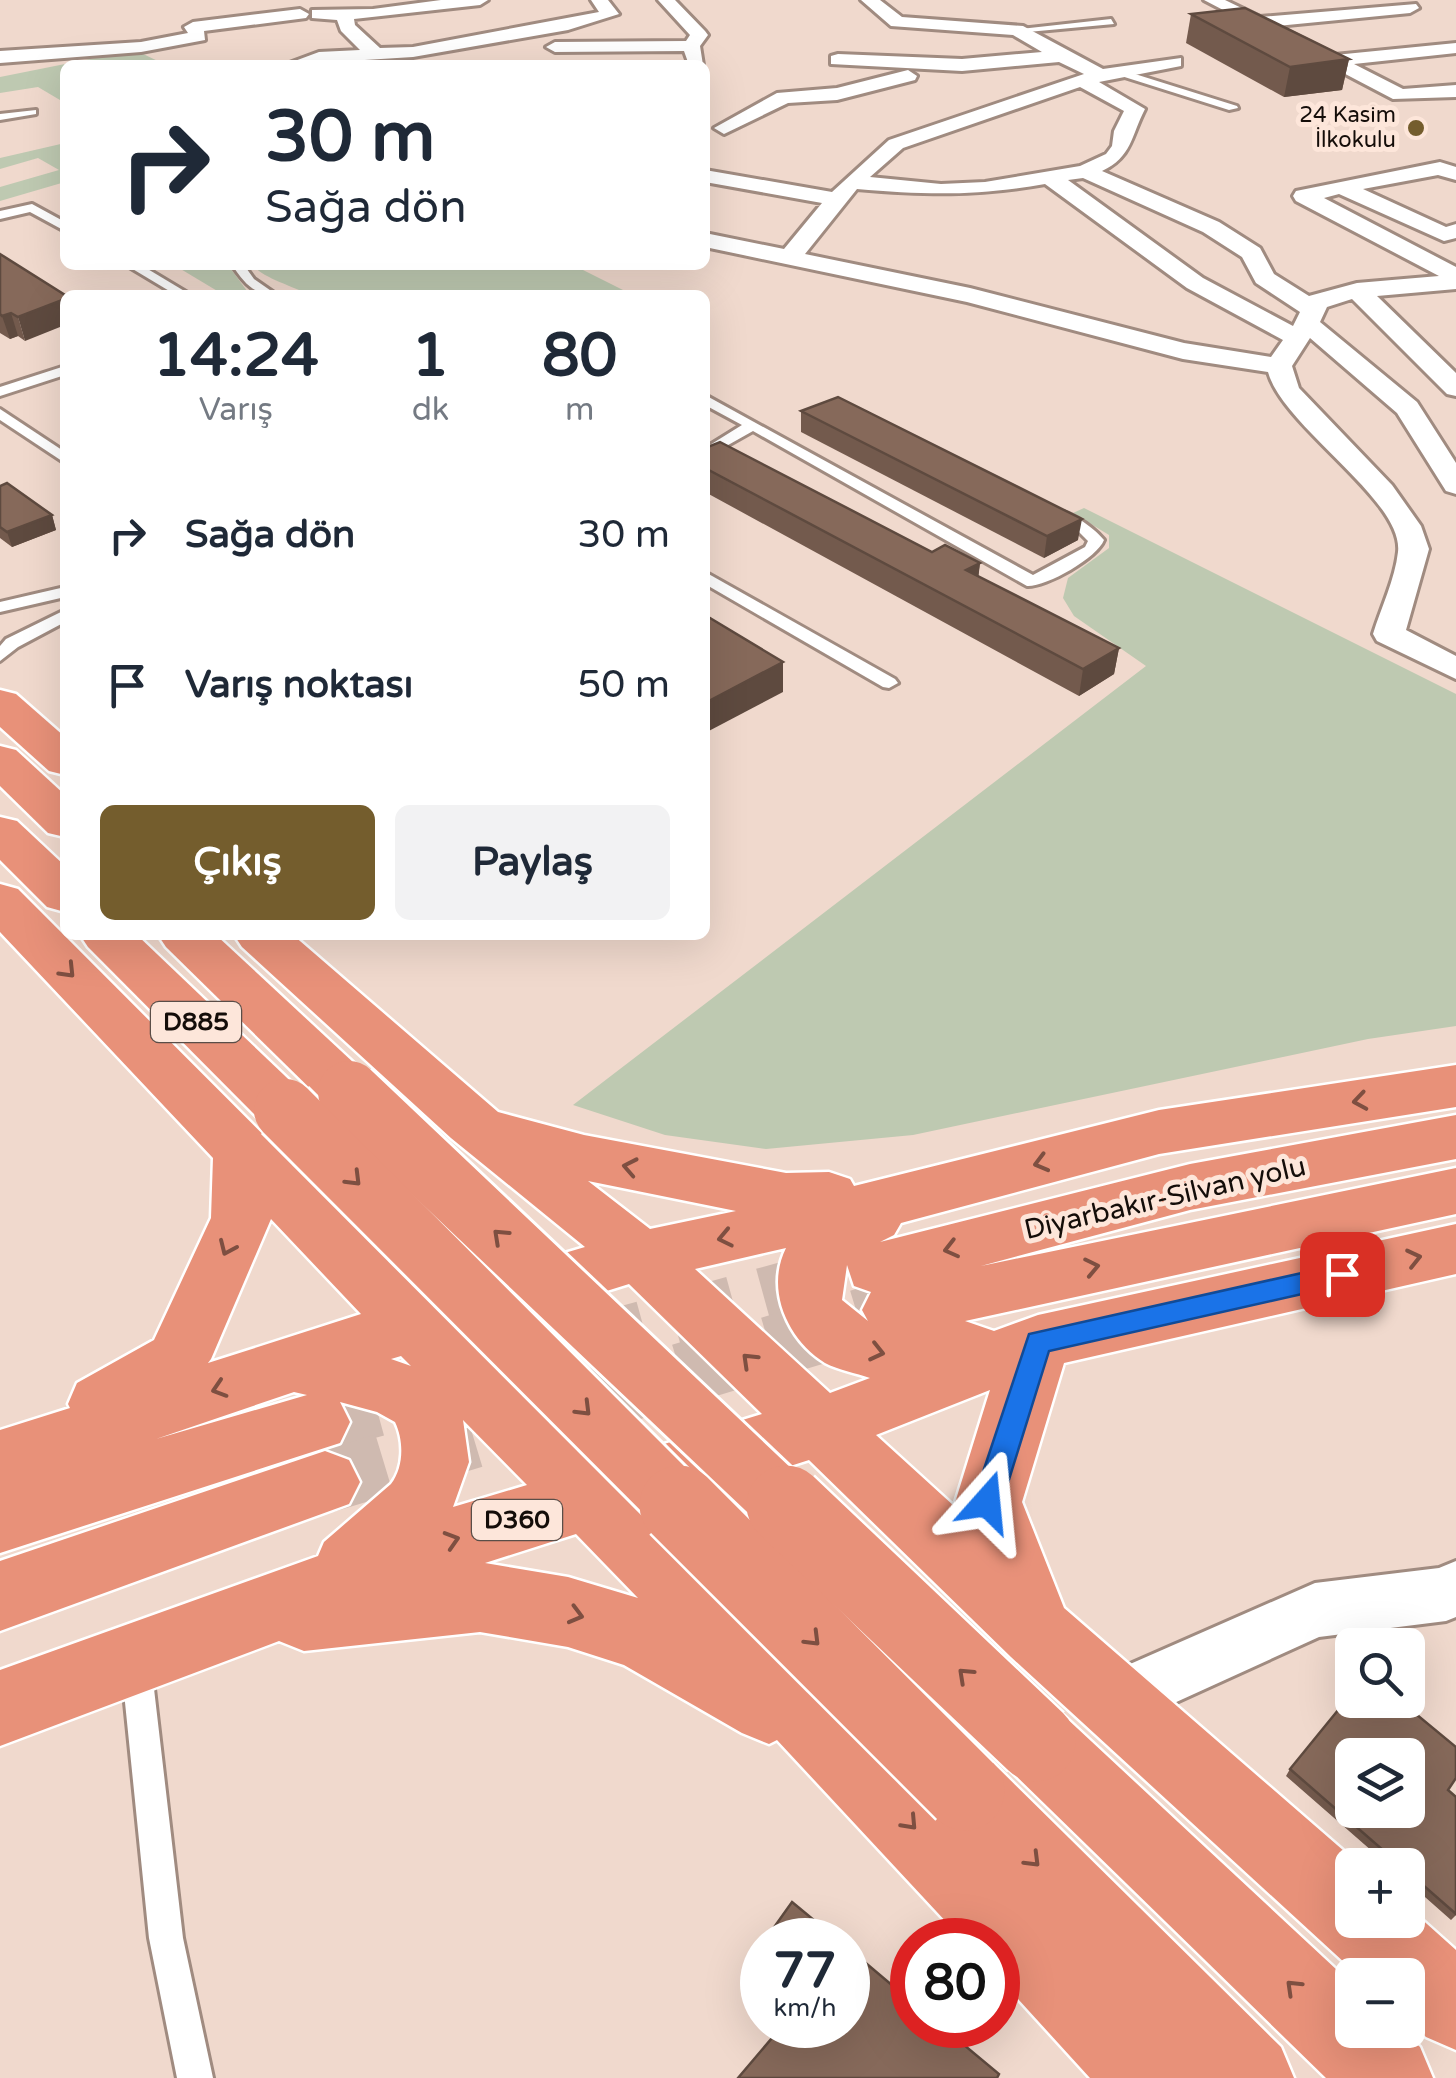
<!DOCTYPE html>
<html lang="tr">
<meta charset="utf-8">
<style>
body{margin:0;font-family:"Varela Round",sans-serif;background:#f2f2f3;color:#1f2937;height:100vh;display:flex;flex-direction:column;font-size:38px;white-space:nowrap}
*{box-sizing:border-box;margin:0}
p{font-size:32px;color:#747a83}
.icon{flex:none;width:55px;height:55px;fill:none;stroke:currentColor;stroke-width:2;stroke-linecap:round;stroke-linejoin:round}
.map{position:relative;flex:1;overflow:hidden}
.sheet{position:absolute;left:60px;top:290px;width:650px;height:650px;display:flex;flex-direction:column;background:#fff;border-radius:15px;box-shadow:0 10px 40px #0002}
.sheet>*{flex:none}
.hud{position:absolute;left:60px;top:60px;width:650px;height:210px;border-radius:15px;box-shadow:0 10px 40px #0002;background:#fff;color:#1f2937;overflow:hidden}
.controls{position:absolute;left:1335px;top:1628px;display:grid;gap:20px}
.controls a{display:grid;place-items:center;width:90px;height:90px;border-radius:15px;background:#fff;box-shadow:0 10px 40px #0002;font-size:50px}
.speed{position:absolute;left:740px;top:1918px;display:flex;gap:20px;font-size:50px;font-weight:700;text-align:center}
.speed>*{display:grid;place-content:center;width:130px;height:130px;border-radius:50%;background:#fff;box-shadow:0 10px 40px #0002;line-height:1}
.speed small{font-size:25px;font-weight:400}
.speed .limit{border:15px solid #d22;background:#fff;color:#111}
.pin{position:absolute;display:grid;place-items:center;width:85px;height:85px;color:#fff;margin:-42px;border-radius:20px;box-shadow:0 5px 15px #0006}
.me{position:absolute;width:110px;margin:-55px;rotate:18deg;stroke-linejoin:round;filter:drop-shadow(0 0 8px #0008)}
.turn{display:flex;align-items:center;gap:35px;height:210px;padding:0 40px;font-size:45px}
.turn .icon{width:130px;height:130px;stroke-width:2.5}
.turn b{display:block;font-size:70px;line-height:85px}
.eta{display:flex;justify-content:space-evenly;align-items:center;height:170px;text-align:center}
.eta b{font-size:60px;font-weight:800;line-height:70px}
.action{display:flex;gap:20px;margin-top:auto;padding:20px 40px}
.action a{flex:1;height:115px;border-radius:15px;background:#745d2d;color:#fff;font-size:40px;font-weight:800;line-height:115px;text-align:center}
.action a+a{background:#f2f2f3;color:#1f2937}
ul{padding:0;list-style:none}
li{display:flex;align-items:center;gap:30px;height:150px;padding:0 40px}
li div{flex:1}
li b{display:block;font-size:38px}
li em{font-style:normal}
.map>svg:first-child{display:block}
.green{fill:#bec9b1}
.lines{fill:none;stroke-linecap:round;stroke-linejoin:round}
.highway-tunnel{stroke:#cfbab0;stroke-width:62;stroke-dasharray:62 31;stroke-linecap:butt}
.lane-casing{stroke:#a08b80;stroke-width:6}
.street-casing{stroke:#a08b80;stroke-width:6}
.highway-casing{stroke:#fff;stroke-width:5}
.lane{fill:#fff;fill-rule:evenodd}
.street{fill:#fff;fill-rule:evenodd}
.highway{fill:#e89179;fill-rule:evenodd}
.highway-bridge-far1-casing{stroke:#fff;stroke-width:68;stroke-linecap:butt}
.highway-bridge-casing{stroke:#fff;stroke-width:84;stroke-linecap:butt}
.highway-bridge-far1{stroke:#e89179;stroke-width:62}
.highway-bridge{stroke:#e89179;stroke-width:79}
.wall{fill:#735a4d}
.shaded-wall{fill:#5e4a3f}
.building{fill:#86695a;stroke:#5e4a3f;stroke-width:2.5;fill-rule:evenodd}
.oneway{stroke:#7e4f41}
.route{fill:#1a73e8;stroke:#114b97;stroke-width:2.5}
.poi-dot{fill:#745d2d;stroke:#fde6da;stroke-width:4}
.labels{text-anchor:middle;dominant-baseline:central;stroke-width:10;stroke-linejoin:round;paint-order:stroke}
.far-poi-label{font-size:22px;fill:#140d09;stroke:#fde6da;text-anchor:end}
.shield{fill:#fde6da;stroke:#5a4e48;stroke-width:2.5}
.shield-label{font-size:25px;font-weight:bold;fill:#140d09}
.street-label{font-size:28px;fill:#140d09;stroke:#fde6da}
</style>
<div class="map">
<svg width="1456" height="2078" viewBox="0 0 1456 2078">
<rect width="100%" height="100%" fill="#f0d9cd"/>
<g class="green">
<polygon points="135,50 166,65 65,65 65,103 38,87 0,93 0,77"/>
<polygon points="65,143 65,182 0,201 0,187 59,170 38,158 0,169 0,158"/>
<polygon points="174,265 228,265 250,295 224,295"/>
<path d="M253,265H573L633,295H309C293,286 262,278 253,265Z"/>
<polygon points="1084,508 1456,694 1456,1026 1368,1039 913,1135 766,1149 665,1135 573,1105 1146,666 1074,616 1063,598 1068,578 1109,548 1109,535 1073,513"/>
</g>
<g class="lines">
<g class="highway-tunnel">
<polyline points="316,1422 876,1268"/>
<polyline points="325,1482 894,1310"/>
</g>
<defs>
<g id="lane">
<polygon points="1111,19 1114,24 1017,33 1012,30"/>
<polygon points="1119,69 1237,106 1238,108 1229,110 1115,74"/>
<polygon points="36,110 36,114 0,120 0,114"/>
<polygon points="32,204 65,222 65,231 30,212 0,219 0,211"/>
<polygon points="126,265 141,265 191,295 176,295"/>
<path d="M232,265H244L254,279L277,295C254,295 245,284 232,265Z"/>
<polygon points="65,366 65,375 0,396 0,387"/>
<path d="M705,395L1033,575L1085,547L1088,541L1079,532L1046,516V510C1067,508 1091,525 1104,540C1097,558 1046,587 1027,586L753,431L705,458V448L742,425L705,405Z"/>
<polygon points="0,409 65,452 65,463 0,420"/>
<polygon points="705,572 895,679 898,683 889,688 883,687 705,584"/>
<polygon points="65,587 65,597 0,612 0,602"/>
<polygon points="65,610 65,622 18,647 0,661 0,646 6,639"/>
<polygon points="136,1648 147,1652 151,1663 183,1938 213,2078 177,2078 149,1938 121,1663 125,1652"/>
</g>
<g id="street">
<polygon points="441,0 488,0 480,5 354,19 355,25 380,48 413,47 599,12 591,0 608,0 619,14 568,30 413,57 284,65 319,52 360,50 341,31 337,20 312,18 312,10 373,9"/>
<polygon points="658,0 675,0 705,31 708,35 700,46 703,65 689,65 684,51 555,52 546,47 555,42 686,41 690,35"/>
<path d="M861,0H880L902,17L1023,26L1103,69L1181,58V66L1099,82L1145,109C1131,136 1132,157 1102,171L1219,222L1260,248L1274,274L1309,296L1357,283L1439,276L1296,201L1293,196L1296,191L1440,162L1456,167V180L1438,175L1363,189L1446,227L1456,224V238L1444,241L1339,194L1324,198L1456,267V289L1377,296L1456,373V396L1447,394L1352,299L1327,307L1320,322L1417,402L1456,463V494L1446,491L1397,413L1310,338L1292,366L1299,388L1392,485L1421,526L1429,549L1406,630L1456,656V679L1377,641L1373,634C1381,608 1395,579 1398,552C1404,500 1283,427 1268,372L1183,359L967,302L705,247V233L784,249L822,203L705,182V170L832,192L889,140L1084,74L1059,62L962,71L831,64V56L838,54L962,59L1042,52L1013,35L891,26ZM1080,87L1124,111L1114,131L1112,146L1106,154L1080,166L985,182L941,184L870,177L903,148ZM1083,178L1203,232L1242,257L1256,283L1300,312L1293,326L1203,278L1068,180ZM1045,184L1187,288L1283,340L1271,357L1184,343L970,288L805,254L857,189C927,195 975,196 1045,184Z"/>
<polygon points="1204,0 1225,0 1260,17 1416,4 1419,8 1410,13 1277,26 1335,55 1456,43 1456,53 1354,64 1403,89 1456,85 1456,97 1393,99"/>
<polygon points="300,9 309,14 306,18 204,31 205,40 141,52 0,63 0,51 141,42 188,33 184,27 193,22"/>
<polygon points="908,70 917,76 915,80 837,100 788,103 724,134 714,128 777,93 837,88"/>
<polygon points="1456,1561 1456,1617 1446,1621 1319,1637 1117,1729 1096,1721 1088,1700 1096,1679 1315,1583 1439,1568"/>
</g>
<g id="highway">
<polygon points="0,690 16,694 65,737 65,775 49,771 0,727"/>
<polygon points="0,746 16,750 65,795 65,837 48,833 0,786"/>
<polygon points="0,817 17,821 65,866 65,912 47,907 0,860"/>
<path d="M0,884L18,889L423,1295L585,1247L451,1138L242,947L234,935H293L498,1112L584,1135L786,1173L829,1172L850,1179L854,1186L1159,1110L1456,1065V1107L1159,1154L901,1223L894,1235L880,1242L1190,1164L1456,1115V1159L1190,1210L981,1266L1456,1168V1214L965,1321L994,1331L1038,1315L1456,1224V1274L1064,1363L1022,1502L1064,1608L1360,1865H1352V1920H1408V1907L1456,1950V2050L1426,2037L1408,2020V1975H1358L1011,1657L809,1460L648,1511L928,1785L937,1763L965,1752L993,1763L1281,2047L1294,2078H1090L998,1977V1940H963L777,1740L769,1744L742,1733L624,1665L568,1647L480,1632L304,1651L279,1641L0,1746V1670L318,1556L324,1542L391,1484C404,1467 404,1441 395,1422L377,1412L340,1402L350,1422L340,1443L0,1553V1430L70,1408L68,1404L77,1383L154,1340L211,1218L213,1158L0,932ZM588,1181L736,1211L650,1229ZM271,1219L361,1314L208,1363L211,1359ZM786,1248C765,1290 788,1340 825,1363C838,1370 856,1373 870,1378L830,1393L695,1269ZM847,1265L854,1286L871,1292L862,1310L868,1321L842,1300ZM629,1284L762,1414L599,1464L465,1335ZM401,1356L411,1366L391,1359ZM990,1390L954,1506L876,1435ZM294,1392L307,1395L156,1439ZM463,1420L527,1485L453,1507L469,1462ZM576,1534L638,1598L568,1577L485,1563Z"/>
<polygon points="80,935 137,935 305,1095 314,1110 305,1125 285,1131 265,1125 88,947"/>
<polygon points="158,935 216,935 369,1077 377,1092 369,1107 349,1113 329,1107 166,947"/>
<polygon points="325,1451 349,1460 360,1482 349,1504 0,1631 0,1561"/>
<polygon points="1036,1703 1063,1715 1352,1984 1352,2030 1402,2030 1420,2047 1433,2078 1326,2078 1009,1769 997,1742 1009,1715"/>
</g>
</defs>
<use href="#lane" class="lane-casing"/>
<use href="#street" class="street-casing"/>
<use href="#highway" class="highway-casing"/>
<use href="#lane" class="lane"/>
<use href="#street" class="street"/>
<use href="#highway" class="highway"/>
<defs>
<g id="highway-bridge-far1">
<polyline points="349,1092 788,1508"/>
<polyline points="285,1110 682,1508"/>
</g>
<g id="highway-bridge">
<polyline points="679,1505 965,1791"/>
<polyline points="786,1505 1036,1742"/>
</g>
</defs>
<use href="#highway-bridge-far1" class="highway-bridge-far1-casing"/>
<use href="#highway-bridge" class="highway-bridge-casing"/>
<use href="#highway-bridge-far1" class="highway-bridge-far1"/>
<use href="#highway-bridge" class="highway-bridge"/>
</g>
<g class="wall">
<polygon points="1191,14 1349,59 1342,90 1284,97 1186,43"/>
<polygon points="0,254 25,341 18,336 10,339 0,333"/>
<polygon points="801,411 1078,540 1044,558 801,432"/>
<polygon points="705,448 932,552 980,563 978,576 1119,648 1114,674 1079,696 705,492"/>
<polygon points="0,486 52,515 56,530 12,547 0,538"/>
<polygon points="1290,1769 1448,1790 1456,1797 1456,1915 1451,1920 1408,1882 1408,1865 1388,1865 1286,1776"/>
<polygon points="762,1943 762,1970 753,1961 753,1956"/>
</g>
<g class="shaded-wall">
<polygon points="1349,59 1342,90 1284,97 1290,67"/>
<polygon points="65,299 65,325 25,341 18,317"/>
<polygon points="11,313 18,336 10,339 2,316"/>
<polygon points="52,515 56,530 12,547 7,532"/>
<polygon points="1082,519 1078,540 1044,558 1047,536"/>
<polygon points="980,563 977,589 966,570"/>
<polygon points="1119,648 1114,674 1079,696 1083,669"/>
<polygon points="783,662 783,692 705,733 705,703"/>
</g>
<g class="building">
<polygon points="1245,8 1349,59 1290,67 1191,14"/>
<polygon points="0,254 65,295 65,299 18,317 11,313 2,316 0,314"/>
<polygon points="838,397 1082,519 1047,536 801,411"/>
<polygon points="720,442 932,552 945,545 980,563 966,570 1119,648 1083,669 705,468 705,448"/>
<polygon points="7,483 52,515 7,532 0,527 0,486"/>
<polygon points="705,615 783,662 705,703"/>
<path d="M1352,1693V1700H1399L1456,1747V1778L1448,1790L1456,1797V1914L1408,1872V1865H1400L1290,1769ZM1352,1755H1408V1810H1352Z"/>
<polygon points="792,1902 838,1940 765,1940"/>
<polygon points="762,1943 762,1965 753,1956"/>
<polygon points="848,1948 912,2002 912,2025 940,2025 999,2074 997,2078 738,2078 783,2025 848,2025"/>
</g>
<defs><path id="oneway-chevron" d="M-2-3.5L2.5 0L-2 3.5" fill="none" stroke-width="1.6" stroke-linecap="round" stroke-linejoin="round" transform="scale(2.5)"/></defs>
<g class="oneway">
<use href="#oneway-chevron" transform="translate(68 971) rotate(46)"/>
<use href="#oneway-chevron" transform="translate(1360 1101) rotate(171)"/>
<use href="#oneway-chevron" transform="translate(1041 1163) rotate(165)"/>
<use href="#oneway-chevron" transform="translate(630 1167) rotate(-169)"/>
<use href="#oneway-chevron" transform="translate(354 1179) rotate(45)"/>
<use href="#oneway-chevron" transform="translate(500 1236) rotate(-137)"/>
<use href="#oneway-chevron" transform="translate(725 1238) rotate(168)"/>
<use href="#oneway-chevron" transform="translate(227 1248) rotate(114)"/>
<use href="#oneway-chevron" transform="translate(951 1249) rotate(166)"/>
<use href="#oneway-chevron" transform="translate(1414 1258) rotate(-13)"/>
<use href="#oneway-chevron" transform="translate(1092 1267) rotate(-12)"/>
<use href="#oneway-chevron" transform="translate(877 1352) rotate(13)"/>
<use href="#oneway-chevron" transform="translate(749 1360) rotate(-136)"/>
<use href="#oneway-chevron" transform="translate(219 1389) rotate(162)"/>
<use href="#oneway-chevron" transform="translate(584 1409) rotate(45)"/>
<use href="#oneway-chevron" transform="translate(452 1540) rotate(-17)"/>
<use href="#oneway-chevron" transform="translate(576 1615) rotate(15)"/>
<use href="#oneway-chevron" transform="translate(813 1639) rotate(45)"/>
<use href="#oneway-chevron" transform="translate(965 1675) rotate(-137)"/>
<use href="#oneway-chevron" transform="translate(910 1823) rotate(47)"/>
<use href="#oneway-chevron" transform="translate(1033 1860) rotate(45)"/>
<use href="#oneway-chevron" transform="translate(1293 1987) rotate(-136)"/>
</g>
<polygon class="route" points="1342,1264 1351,1267 1355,1274 1351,1282 1342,1285 1049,1351 1002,1502 997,1511 987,1515 977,1511 973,1502 1029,1334"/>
<circle class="poi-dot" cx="1416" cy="128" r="10"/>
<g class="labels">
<g class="far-poi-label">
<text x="1396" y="115">24 Kasim<tspan x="1396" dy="25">İlkokulu</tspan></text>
</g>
<g class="shield">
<rect x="151" y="1002" width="90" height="40" rx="8"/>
<rect x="472" y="1500" width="90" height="40" rx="8"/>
</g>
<g class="shield-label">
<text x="196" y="1022">D885</text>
<text x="517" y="1520">D360</text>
</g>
<g class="street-label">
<text transform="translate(1165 1198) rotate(-13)">Diyarbakır-Silvan yolu</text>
</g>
</g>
</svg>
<div class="controls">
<a><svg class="icon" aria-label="search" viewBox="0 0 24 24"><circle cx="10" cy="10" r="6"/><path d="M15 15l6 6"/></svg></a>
<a><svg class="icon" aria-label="layers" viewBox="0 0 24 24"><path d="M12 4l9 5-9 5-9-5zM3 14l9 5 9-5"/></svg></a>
<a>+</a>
<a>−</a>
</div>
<div class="speed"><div>77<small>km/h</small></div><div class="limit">80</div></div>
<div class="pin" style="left:1342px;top:1274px;background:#d93025"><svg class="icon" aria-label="arrive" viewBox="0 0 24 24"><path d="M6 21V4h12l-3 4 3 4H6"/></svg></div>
<svg class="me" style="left:987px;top:1502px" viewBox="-20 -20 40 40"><path d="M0-17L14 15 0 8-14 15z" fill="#1a73e8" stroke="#fff" stroke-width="4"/></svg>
<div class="hud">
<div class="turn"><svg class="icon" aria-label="right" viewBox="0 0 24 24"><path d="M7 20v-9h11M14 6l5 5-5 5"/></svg><div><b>30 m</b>Sağa dön</div></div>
</div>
<section class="sheet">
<div class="eta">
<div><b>14:24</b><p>Varış</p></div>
<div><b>1</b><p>dk</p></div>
<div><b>80</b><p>m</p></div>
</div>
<ul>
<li><svg class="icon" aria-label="right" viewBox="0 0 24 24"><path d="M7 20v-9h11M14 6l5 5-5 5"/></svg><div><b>Sağa dön</b></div><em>30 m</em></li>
<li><svg class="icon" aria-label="arrive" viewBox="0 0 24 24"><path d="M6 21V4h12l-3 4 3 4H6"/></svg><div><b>Varış noktası</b></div><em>50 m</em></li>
</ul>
<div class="action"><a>Çıkış</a><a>Paylaş</a></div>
</section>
</div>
